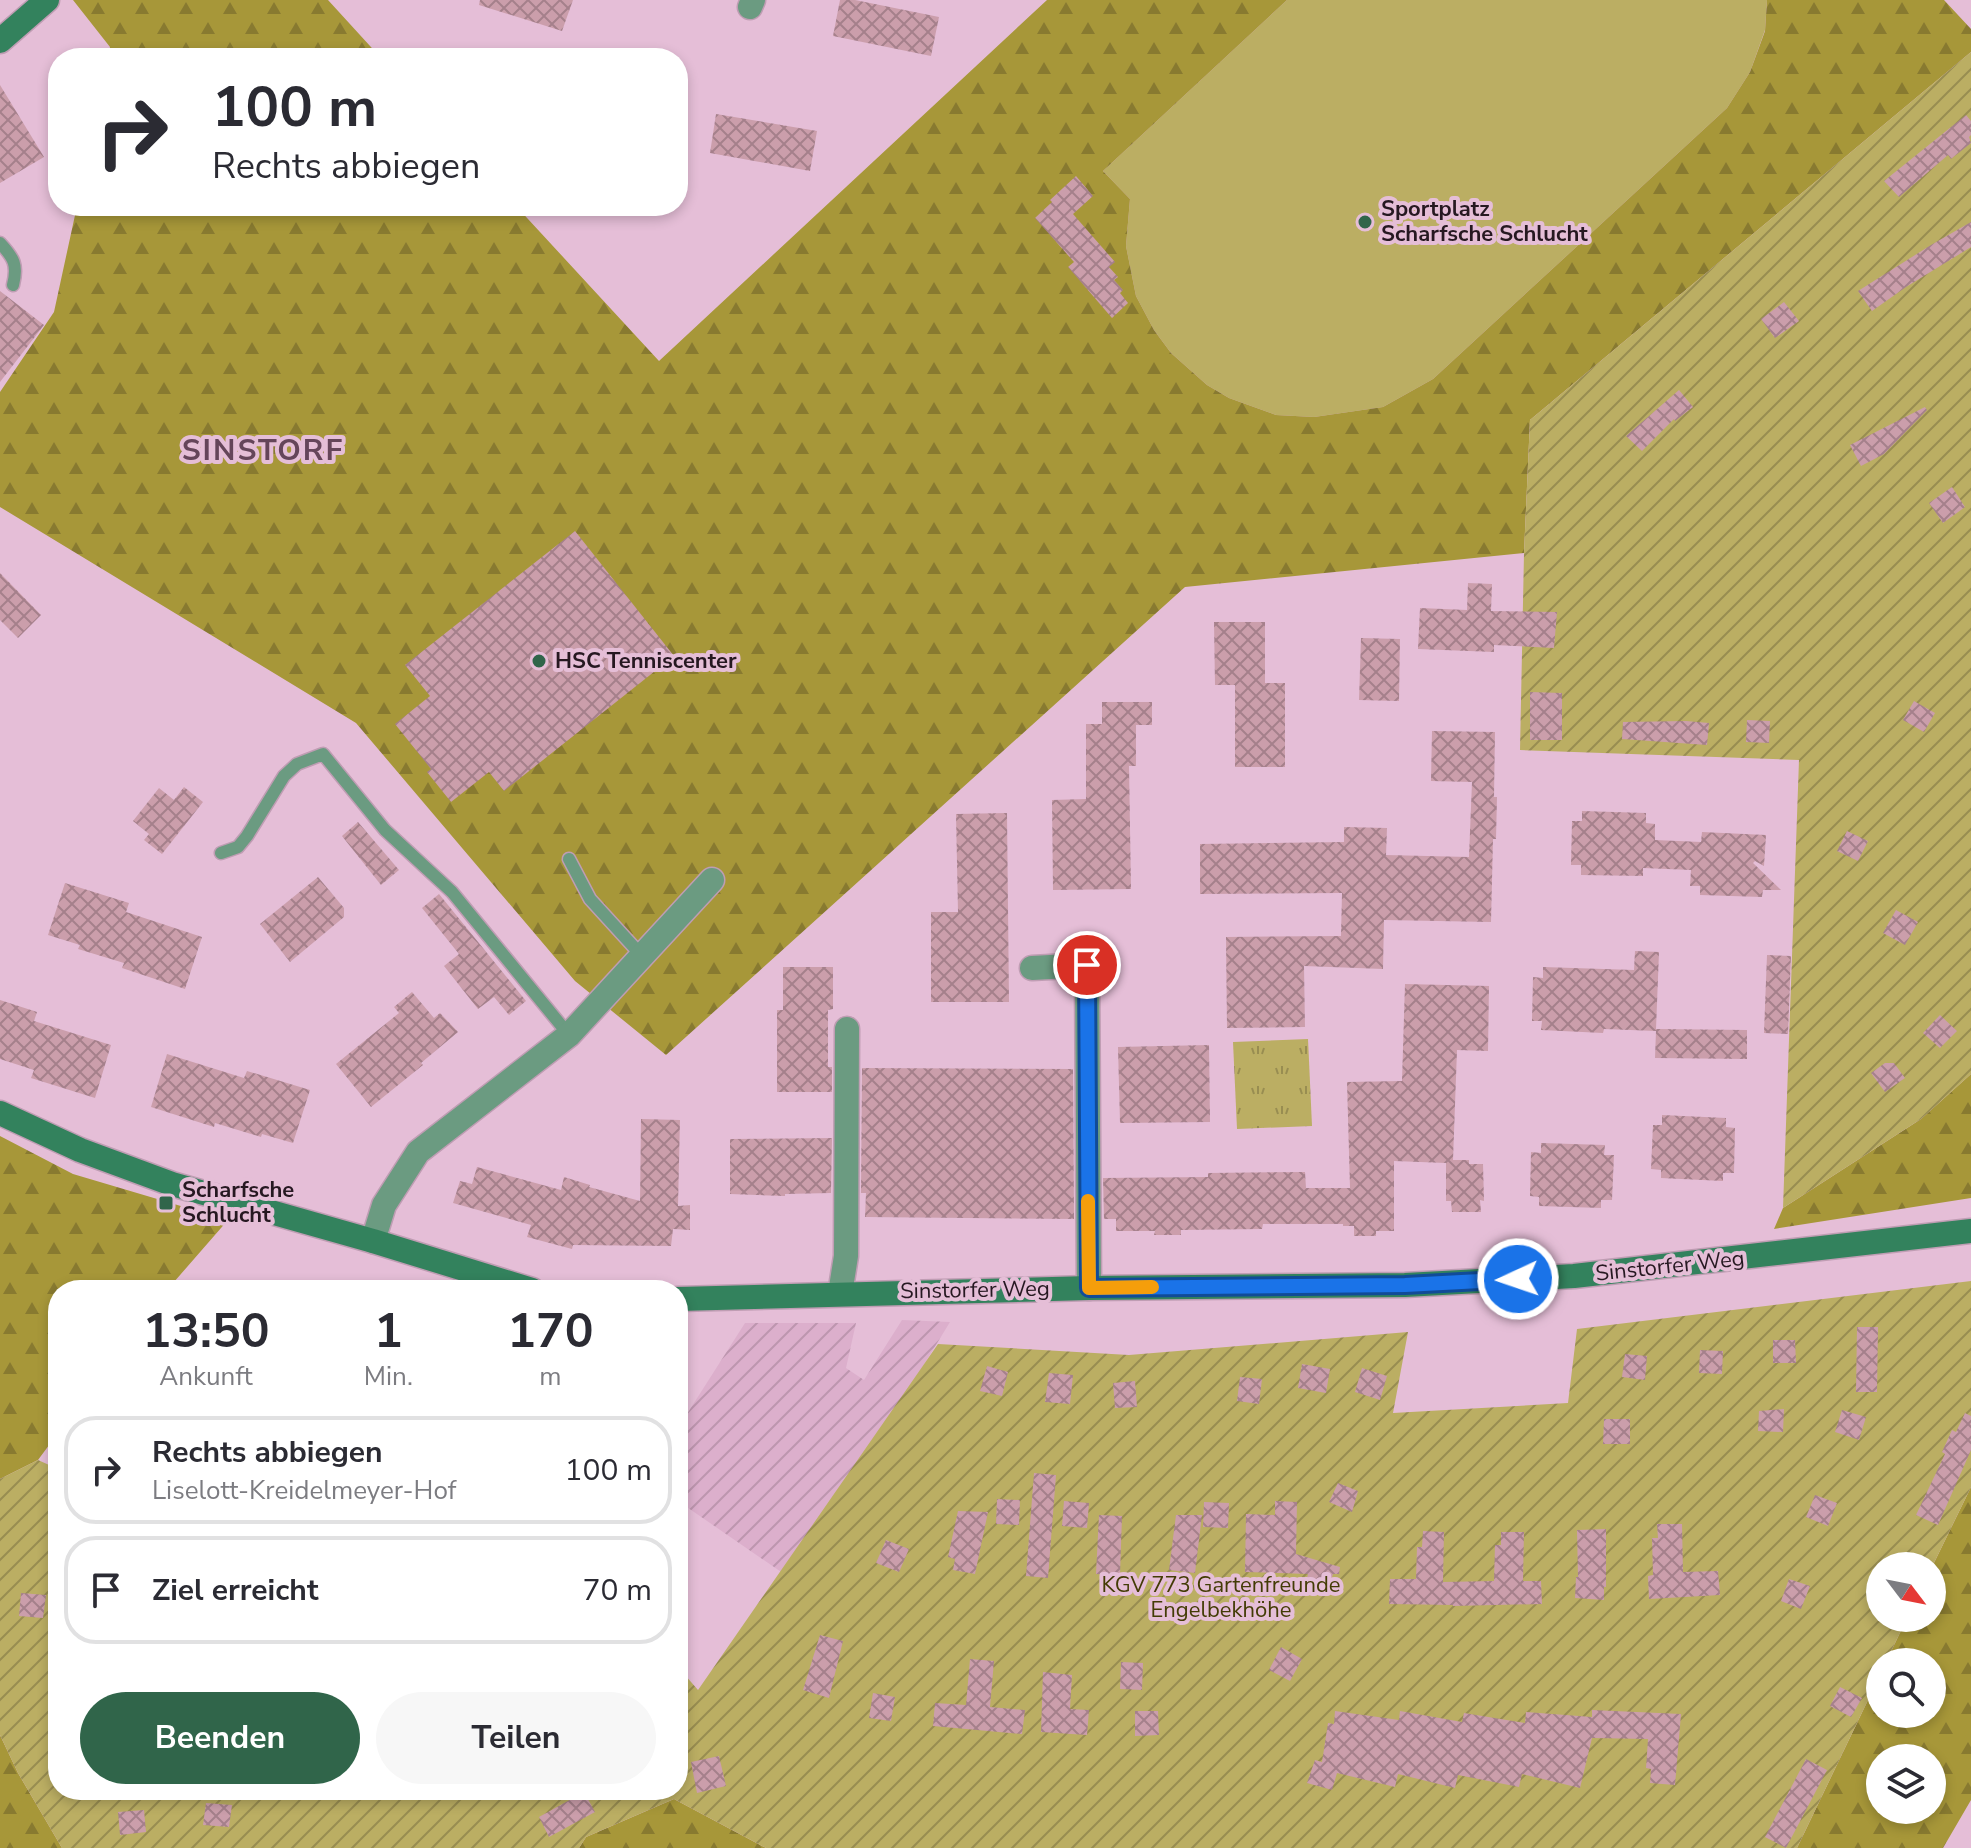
<!DOCTYPE html>
<html lang="de">
<meta charset="utf-8">
<style>
body{margin:0;font-family:"Nunito Sans",sans-serif;background:#f7f7f7;color:#2b2b33;height:100vh;display:flex;flex-direction:column;font-size:30px;white-space:nowrap}
*{box-sizing:border-box;margin:0}
p{font-size:26px;color:#7c7c81}
.icon{flex:none;width:44px;height:44px;fill:none;stroke:currentColor;stroke-width:2;stroke-linecap:round;stroke-linejoin:round}
.map{position:relative;flex:1;overflow:hidden}
.details{position:absolute;left:48px;top:1280px;width:640px;height:520px;display:flex;flex-direction:column;background:#fff;border-radius:32px;box-shadow:0 4px 12px #0003}
.details>*{flex:none}
.guide{position:absolute;left:48px;top:48px;width:640px;height:168px;border-radius:32px;box-shadow:0 4px 12px #0003;background:#fff;color:#2b2b33;overflow:hidden}
.needle{width:52px;rotate:122deg}
.fabs{position:absolute;left:1866px;top:1552px;display:grid;gap:16px}
.fabs a{display:grid;place-items:center;width:80px;height:80px;border-radius:50%;background:#fff;box-shadow:0 4px 12px #0003;font-size:40px}
.pin{position:absolute;display:grid;place-items:center;width:68px;height:68px;color:#fff;margin:-34px;border:4px solid #fff;border-radius:50%;box-shadow:0 2px 8px #0007}
.me{position:absolute;width:88px;margin:-44px;rotate:267deg;stroke-linejoin:round;filter:drop-shadow(0 0 6px #0008)}
.turn{display:flex;align-items:center;gap:28px;height:168px;padding:0 32px;font-size:36px}
.turn .icon{width:104px;height:104px;stroke-width:2.5}
.turn b{display:block;font-size:56px;line-height:68px}
.eta{display:flex;justify-content:space-evenly;align-items:center;height:136px;text-align:center}
.eta b{font-size:48px;font-weight:700;line-height:56px}
.button{display:flex;gap:16px;margin-top:auto;padding:16px 32px}
.button a{flex:1;height:92px;border-radius:48px;background:#30654a;color:#fff;font-size:32px;font-weight:700;line-height:92px;text-align:center}
.button a+a{background:#f7f7f7;color:#2b2b33}
ul{padding:0;list-style:none}
li{display:flex;align-items:center;gap:24px;height:108px;margin:0 16px 12px;padding:0 16px;border:4px solid #e1e1e2;border-radius:32px}
li div{flex:1}
li b{display:block;font-size:30px}
li em{font-style:normal}
.map>svg:first-child{display:block}
.industrial{fill:url(#industrial-furrows)}
.grass{fill:#bbae63}
.forest{fill:url(#forest-firs);fill-rule:evenodd}
.park{fill:url(#park-tufts)}
.garden{fill:url(#garden-furrows)}
.building{fill:url(#building-cross-hatch)}
.lines{fill:none;stroke-linecap:round;stroke-linejoin:round}
.lane-casing{stroke:#bf9db3;stroke-width:15}
.street-casing{stroke:#bf9db3;stroke-width:27}
.secondary-casing{stroke:#bf9db3;stroke-width:27}
.lane{stroke:#6b9b81;stroke-width:12}
.street{stroke:#6b9b81;stroke-width:24}
.secondary{stroke:#33825d;stroke-width:24}
.route-casing{stroke:#114b97;stroke-width:20}
.route{stroke:#1a73e8;stroke-width:14}
.slow{stroke:#f59e0b;stroke-width:14}
.poi-dot{fill:#30654a;stroke:#e5bed7;stroke-width:3}
.labels{text-anchor:middle;dominant-baseline:central;stroke-width:8;stroke-linejoin:round;paint-order:stroke}
.poi-label{font-size:22px;font-weight:bold;fill:#261821;stroke:#e5bed7;text-anchor:start}
.street-label{font-size:22px;fill:#261821;stroke:#e5bed7}
.park-label{font-size:22px;fill:#433b05;stroke:#e5bed7}
.district-label{font-size:30px;font-weight:bold;letter-spacing:2px;fill:#65455a;stroke:#e5bed7}
</style>
<div class="map">
<svg width="1971" height="1848" viewBox="0 0 1971 1848">
<defs>
<pattern id="industrial-furrows" width="10" height="10" patternUnits="userSpaceOnUse" patternTransform="scale(2)"><rect width="10" height="10" fill="#dcafcc"/><path d="M-1 1l2-2M0 10L10 0M9 11l2-2" fill="none" stroke="#bd96af"/></pattern>
<pattern id="forest-firs" width="22" height="20" patternUnits="userSpaceOnUse" patternTransform="scale(2)"><rect width="22" height="20" fill="#a79739"/><path d="M5 1l3.5 6h-7zM16 11l3.5 6h-7z" fill="#887a30"/></pattern>
<pattern id="park-tufts" width="24" height="20" patternUnits="userSpaceOnUse" patternTransform="scale(2)"><rect width="24" height="20" fill="#bbae63"/><path d="M3 7l-1-3M5 7V3M7 7l1-3M15 17l-1-3M17 17v-4M19 17l1-3" fill="none" stroke="#988d51"/></pattern>
<pattern id="garden-furrows" width="10" height="10" patternUnits="userSpaceOnUse" patternTransform="scale(2)"><rect width="10" height="10" fill="#bbae63"/><path d="M-1 1l2-2M0 10L10 0M9 11l2-2" fill="none" stroke="#988d51"/></pattern>
<pattern id="building-cross-hatch" width="8" height="8" patternUnits="userSpaceOnUse" patternTransform="scale(2)"><rect width="8" height="8" fill="#cb9eab"/><path d="M0 0l8 8M0 8l8-8" fill="none" stroke="#a5808b"/></pattern>
</defs>
<rect width="100%" height="100%" fill="#e5bed7"/>
<polygon class="industrial" points="902,1320 950,1322 873,1448 787,1576 678,1501 678,1428 745,1323 856,1323 846,1368 864,1380"/>
<polygon class="grass" points="1287,0 1767,0 1765,30 1750,72 1727,108 1433,379 1383,407 1314,417 1276,415 1229,398 1207,385 1171,353 1154,330 1136,296 1126,246 1130,199 1103,171"/>
<g class="forest">
<polygon points="73,0 328,0 381,58 108,58 110,47"/>
<polygon points="1047,0 1287,0 1103,171 1130,199 1126,246 1136,296 1154,330 1171,353 1207,385 1229,398 1276,415 1314,417 1383,407 1433,379 1727,108 1750,72 1765,31 1767,0 1944,0 1971,29 1971,52 1530,420 1524,553 1185,587 666,1055 575,981 356,723 0,507 0,392 54,312 77,206 516,206 659,361"/>
<polygon points="1971,1074 1971,1198 1774,1229 1783,1208 1921,1119"/>
<polygon points="0,1136 73,1174 228,1220 167,1290 58,1290 58,1433 38,1460 0,1479"/>
<path d="M1971,1487V1800L1943,1848H1797L1880,1675V1714H1932V1662H1886L1907,1618H1932V1567ZM1880,1758H1932V1810H1880Z"/>
<polygon points="0,1735 18,1773 62,1848 0,1848"/>
<polygon points="674,1799 766,1848 579,1848 586,1837"/>
</g>
<polygon class="park" points="1308,1039 1312,1126 1237,1129 1233,1042"/>
<g class="garden">
<polygon points="1971,52 1971,1074 1921,1119 1783,1208 1799,760 1520,750 1524,553 1530,420"/>
<polygon points="1971,1281 1971,1487 1932,1567 1880,1566 1880,1618 1907,1618 1886,1662 1880,1662 1880,1675 1797,1848 766,1848 674,1799 586,1837 579,1848 62,1848 18,1773 0,1735 0,1479 38,1460 58,1469 58,1790 678,1790 678,1667 698,1690 938,1344 1129,1355 1408,1332 1393,1413 1568,1403 1577,1329"/>
</g>
<g class="building">
<polygon points="480,0 573,0 562,31 479,5"/>
<polygon points="840,0 855,0 939,17 931,56 833,36"/>
<polygon points="0,85 44,157 0,183"/>
<polygon points="716,114 817,131 810,171 710,153"/>
<polygon points="1966,115 1971,121 1971,135 1969,137 1971,143 1951,159 1948,155 1899,197 1884,181"/>
<polygon points="1076,176 1093,196 1073,214 1115,262 1109,267 1118,277 1114,280 1123,290 1120,293 1128,303 1112,318 1068,267 1074,262 1035,218 1052,202 1050,200"/>
<polygon points="1971,222 1971,247 1906,287 1872,311 1858,291 1931,245"/>
<polygon points="0,291 44,325 0,382"/>
<polygon points="1784,302 1799,321 1775,338 1761,319"/>
<polygon points="1679,390 1693,407 1675,421 1674,419 1642,451 1626,436"/>
<polygon points="1925,407 1927,410 1884,454 1861,466 1850,445"/>
<polygon points="1952,487 1965,507 1943,523 1929,503"/>
<polygon points="575,531 674,656 504,791 489,772 451,802 427,772 431,769 395,724 430,696 405,665"/>
<polygon points="0,573 41,615 18,638 0,620"/>
<polygon points="1468,583 1492,584 1491,611 1557,612 1554,648 1494,645 1494,652 1418,649 1420,608 1467,610"/>
<polygon points="1214,622 1265,622 1265,683 1285,683 1285,767 1235,767 1235,685 1215,685"/>
<polygon points="1361,638 1400,639 1399,701 1359,700"/>
<polygon points="1530,692 1562,693 1562,740 1530,740"/>
<polygon points="1914,701 1935,713 1924,732 1903,720"/>
<polygon points="1102,702 1152,702 1152,725 1136,725 1136,766 1129,766 1131,889 1053,890 1052,800 1086,799 1086,724 1102,724"/>
<polygon points="1747,720 1770,721 1769,743 1746,742"/>
<polygon points="1686,721 1709,723 1707,745 1622,739 1623,722"/>
<polygon points="1432,731 1495,732 1494,797 1497,797 1496,839 1493,839 1491,922 1384,920 1383,969 1304,966 1305,1027 1227,1028 1226,937 1341,936 1342,893 1200,894 1200,844 1344,842 1344,827 1387,828 1386,855 1469,857 1472,782 1431,781"/>
<polygon points="184,787 203,802 162,854 144,840 149,834 133,821 159,788 174,800"/>
<polygon points="1582,811 1646,813 1646,823 1655,824 1655,840 1701,842 1702,832 1766,835 1764,866 1755,861 1753,863 1781,890 1763,890 1762,897 1700,895 1700,886 1690,886 1691,870 1643,868 1643,876 1581,875 1581,865 1571,865 1572,821 1582,821"/>
<polygon points="1007,813 1009,1002 931,1002 931,912 958,912 956,814"/>
<polygon points="358,822 399,870 381,885 342,836"/>
<polygon points="1847,831 1868,841 1858,861 1837,851"/>
<polygon points="318,877 344,908 344,917 290,962 260,924"/>
<polygon points="65,883 129,903 126,912 202,937 185,989 122,968 124,963 78,949 80,945 48,935"/>
<polygon points="439,894 526,1001 509,1015 494,997 478,1009 444,966 459,954 422,908"/>
<polygon points="1896,910 1918,922 1905,945 1883,933"/>
<polygon points="1635,951 1659,952 1656,1029 1747,1030 1747,1059 1655,1058 1656,1031 1604,1029 1603,1033 1541,1030 1542,1021 1532,1021 1533,977 1543,978 1543,967 1634,970"/>
<polygon points="1767,955 1791,956 1788,1034 1764,1033"/>
<polygon points="783,967 833,967 833,1009 828,1010 828,1067 832,1067 832,1092 777,1092 777,1010 783,1010"/>
<polygon points="1405,984 1489,986 1488,1051 1457,1050 1453,1160 1469,1160 1469,1164 1483,1164 1484,1201 1480,1200 1481,1212 1452,1212 1451,1201 1446,1201 1446,1163 1394,1161 1394,1231 1376,1231 1376,1236 1354,1236 1354,1226 1343,1226 1343,1224 1263,1224 1262,1229 1181,1230 1181,1235 1154,1235 1155,1231 1116,1231 1116,1219 1104,1219 1103,1178 1208,1177 1208,1173 1305,1172 1306,1188 1350,1188 1347,1082 1402,1081"/>
<polygon points="412,992 434,1018 440,1013 458,1032 421,1063 423,1065 371,1107 336,1064 399,1013 394,1007"/>
<polygon points="0,1000 37,1012 34,1021 111,1045 95,1098 31,1078 34,1070 0,1059"/>
<polygon points="1940,1015 1957,1031 1940,1048 1923,1033"/>
<polygon points="1209,1045 1210,1122 1120,1123 1118,1047"/>
<polygon points="167,1054 244,1078 247,1071 310,1090 293,1143 262,1134 261,1137 215,1123 214,1127 151,1107"/>
<polygon points="1885,1063 1894,1063 1905,1078 1885,1092 1871,1073"/>
<polygon points="862,1068 1073,1069 1074,1219 865,1217 866,1193 861,1193"/>
<polygon points="1662,1115 1726,1118 1726,1127 1735,1128 1734,1173 1723,1173 1723,1181 1661,1178 1661,1170 1651,1169 1653,1125 1662,1125"/>
<polygon points="641,1119 680,1120 678,1206 690,1205 690,1230 673,1229 671,1246 573,1245 572,1249 527,1237 531,1225 453,1203 460,1181 472,1184 477,1167 561,1190 564,1177 590,1185 589,1187 640,1201"/>
<polygon points="832,1138 831,1193 785,1194 785,1196 730,1194 730,1139"/>
<polygon points="1541,1143 1605,1145 1604,1155 1614,1155 1612,1200 1601,1200 1601,1208 1539,1206 1539,1197 1530,1196 1531,1152 1541,1153"/>
<polygon points="1857,1327 1878,1327 1877,1392 1856,1392"/>
<polygon points="1773,1340 1795,1340 1796,1363 1773,1363"/>
<polygon points="1700,1350 1723,1351 1722,1374 1699,1373"/>
<polygon points="1625,1354 1647,1356 1645,1380 1622,1377"/>
<polygon points="1302,1364 1330,1369 1326,1393 1298,1388"/>
<polygon points="987,1366 1008,1372 1002,1396 980,1391"/>
<polygon points="1362,1368 1387,1376 1380,1400 1355,1392"/>
<polygon points="1049,1373 1073,1375 1070,1404 1045,1402"/>
<polygon points="1240,1377 1262,1379 1259,1404 1237,1401"/>
<polygon points="1135,1381 1137,1407 1115,1408 1113,1383"/>
<polygon points="1784,1409 1783,1432 1758,1431 1759,1411"/>
<polygon points="1842,1410 1866,1417 1859,1440 1835,1432"/>
<polygon points="1965,1413 1971,1416 1971,1450 1938,1525 1916,1515 1945,1454 1942,1452 1952,1430 1956,1432"/>
<polygon points="1604,1419 1630,1419 1630,1444 1603,1444"/>
<polygon points="1034,1473 1056,1475 1048,1578 1026,1576"/>
<polygon points="1338,1483 1358,1491 1352,1512 1329,1502"/>
<polygon points="1815,1495 1837,1503 1828,1526 1806,1517"/>
<polygon points="997,1499 1020,1500 1019,1525 996,1524"/>
<polygon points="1064,1501 1089,1503 1087,1528 1062,1526"/>
<polygon points="1275,1501 1297,1502 1296,1554 1340,1567 1339,1574 1333,1574 1329,1588 1306,1582 1308,1574 1245,1572 1246,1514 1275,1515"/>
<polygon points="1204,1502 1229,1503 1228,1528 1203,1527"/>
<polygon points="958,1511 988,1512 975,1574 953,1570 955,1559 948,1557"/>
<polygon points="1099,1515 1122,1516 1120,1575 1096,1574"/>
<polygon points="1176,1515 1202,1515 1195,1573 1169,1570"/>
<polygon points="1657,1524 1682,1524 1683,1572 1718,1571 1720,1595 1649,1599 1648,1576 1653,1575 1652,1538 1658,1538"/>
<polygon points="1606,1529 1606,1587 1604,1587 1604,1600 1575,1598 1576,1577 1578,1577 1577,1530"/>
<polygon points="1423,1531 1444,1532 1443,1582 1494,1581 1495,1545 1501,1545 1501,1532 1524,1532 1523,1581 1541,1581 1542,1604 1453,1606 1453,1605 1389,1604 1390,1579 1416,1579 1417,1547 1422,1547"/>
<polygon points="886,1540 909,1549 899,1572 876,1563"/>
<polygon points="1789,1579 1810,1586 1801,1609 1781,1601"/>
<polygon points="21,1593 46,1595 43,1618 19,1616"/>
<polygon points="820,1635 843,1641 829,1698 803,1690"/>
<polygon points="1281,1647 1302,1659 1290,1681 1269,1670"/>
<polygon points="970,1659 994,1661 990,1707 1025,1710 1022,1734 933,1726 935,1703 966,1705"/>
<polygon points="1121,1662 1143,1663 1142,1690 1120,1689"/>
<polygon points="1043,1672 1072,1675 1070,1709 1089,1710 1087,1735 1041,1732"/>
<polygon points="1840,1687 1862,1698 1851,1717 1830,1706"/>
<polygon points="873,1693 895,1697 891,1721 869,1718"/>
<polygon points="1592,1710 1681,1714 1675,1785 1650,1783 1651,1769 1646,1768 1648,1739 1592,1738 1580,1788 1522,1774 1519,1787 1458,1775 1455,1788 1398,1774 1395,1787 1337,1773 1332,1790 1307,1783 1315,1760 1322,1762 1328,1723 1334,1724 1335,1711 1399,1720 1400,1711 1462,1722 1464,1713 1525,1723 1526,1712 1592,1717"/>
<polygon points="1135,1711 1158,1711 1159,1735 1135,1736"/>
<polygon points="719,1756 726,1786 697,1793 691,1762"/>
<polygon points="1806,1759 1827,1770 1786,1848 1765,1837"/>
<polygon points="584,1792 595,1812 549,1837 539,1817"/>
<polygon points="206,1803 232,1805 229,1827 203,1825"/>
<polygon points="144,1810 146,1832 120,1835 118,1812"/>
</g>
<g class="lines">
<defs>
<g id="lane">
<path d="M0,243C14,258 18,265 13,285"/>
<polyline points="221,853 238,847 247,836 284,776 297,764 323,754 385,830 452,892 569,1035"/>
<polyline points="569,859 590,899 642,956"/>
</g>
<g id="street">
<polyline points="750,7 753,0"/>
<polyline points="1032,968 1087,965 1089,1288"/>
<polyline points="373,1241 384,1205 418,1152 569,1035 712,880"/>
<polyline points="840,1294 846,1256 847,1029"/>
</g>
<g id="secondary">
<polyline points="0,41 47,0"/>
<polyline points="0,1113 80,1150 172,1184 373,1241 532,1290"/>
<polyline points="678,1299 1089,1288 1405,1285 1574,1276 1971,1231"/>
</g>
</defs>
<use href="#lane" class="lane-casing"/>
<use href="#street" class="street-casing"/>
<use href="#secondary" class="secondary-casing"/>
<use href="#lane" class="lane"/>
<use href="#street" class="street"/>
<use href="#secondary" class="secondary"/>
</g>
<g class="lines">
<defs>
<polyline id="route" points="1087,965 1089,1288 1405,1285 1518,1279"/>
</defs>
<use href="#route" class="route-casing"/>
<use href="#route" class="route"/>
<polyline class="slow" points="1088,1201 1089,1288 1152,1287"/>
</g>
<g class="poi-dot">
<circle cx="1365" cy="222" r="8"/>
<circle cx="539" cy="661" r="8"/>
<rect x="158" y="1195" width="16" height="16" rx="4"/>
</g>
<g class="labels">
<g class="poi-label">
<text x="1381" y="209">Sportplatz<tspan x="1381" dy="25">Scharfsche Schlucht</tspan></text>
<text x="555" y="661">HSC Tenniscenter</text>
<text x="182" y="1190">Scharfsche<tspan x="182" dy="25">Schlucht</tspan></text>
</g>
<g class="street-label">
<text transform="translate(1670 1266) rotate(-6)">Sinstorfer Weg</text>
<text transform="translate(975 1290) rotate(-1)">Sinstorfer Weg</text>
</g>
<g class="park-label">
<text x="1221" y="1585">KGV 773 Gartenfreunde<tspan x="1221" dy="25">Engelbekhöhe</tspan></text>
</g>
<g class="district-label">
<text x="263" y="450">SINSTORF</text>
</g>
</g>
</svg>
<div class="fabs">
<a><svg class="needle" viewBox="-14 -14 28 28"><path d="M0-13l5 13h-10z" fill="#e53935"/><path d="M0 13l5-13h-10z" fill="#7c7c81"/></svg></a>
<a><svg class="icon" aria-label="search" viewBox="0 0 24 24"><circle cx="10" cy="10" r="6"/><path d="M15 15l6 6"/></svg></a>
<a><svg class="icon" aria-label="layers" viewBox="0 0 24 24"><path d="M12 4l9 5-9 5-9-5zM3 14l9 5 9-5"/></svg></a>
</div>
<div class="pin" style="left:1087px;top:965px;background:#d93025"><svg class="icon" aria-label="arrive" viewBox="0 0 24 24"><path d="M6 21V4h12l-3 4 3 4H6"/></svg></div>
<svg class="me" style="left:1518px;top:1279px" viewBox="-20 -20 40 40"><circle r="17" fill="#1a73e8" stroke="#fff" stroke-width="3"/><path d="M0-11L8 9 0 5-8 9z" fill="#fff"/></svg>
<div class="guide">
<div class="turn"><svg class="icon" aria-label="right" viewBox="0 0 24 24"><path d="M7 20v-9h11M14 6l5 5-5 5"/></svg><div><b>100 m</b>Rechts abbiegen</div></div>
</div>
<section class="details">
<div class="eta">
<div><b>13:50</b><p>Ankunft</p></div>
<div><b>1</b><p>Min.</p></div>
<div><b>170</b><p>m</p></div>
</div>
<ul>
<li><svg class="icon" aria-label="right" viewBox="0 0 24 24"><path d="M7 20v-9h11M14 6l5 5-5 5"/></svg><div><b>Rechts abbiegen</b><p>Liselott-Kreidelmeyer-Hof</p></div><em>100 m</em></li>
<li><svg class="icon" aria-label="arrive" viewBox="0 0 24 24"><path d="M6 21V4h12l-3 4 3 4H6"/></svg><div><b>Ziel erreicht</b></div><em>70 m</em></li>
</ul>
<div class="button"><a>Beenden</a><a>Teilen</a></div>
</section>
</div>
